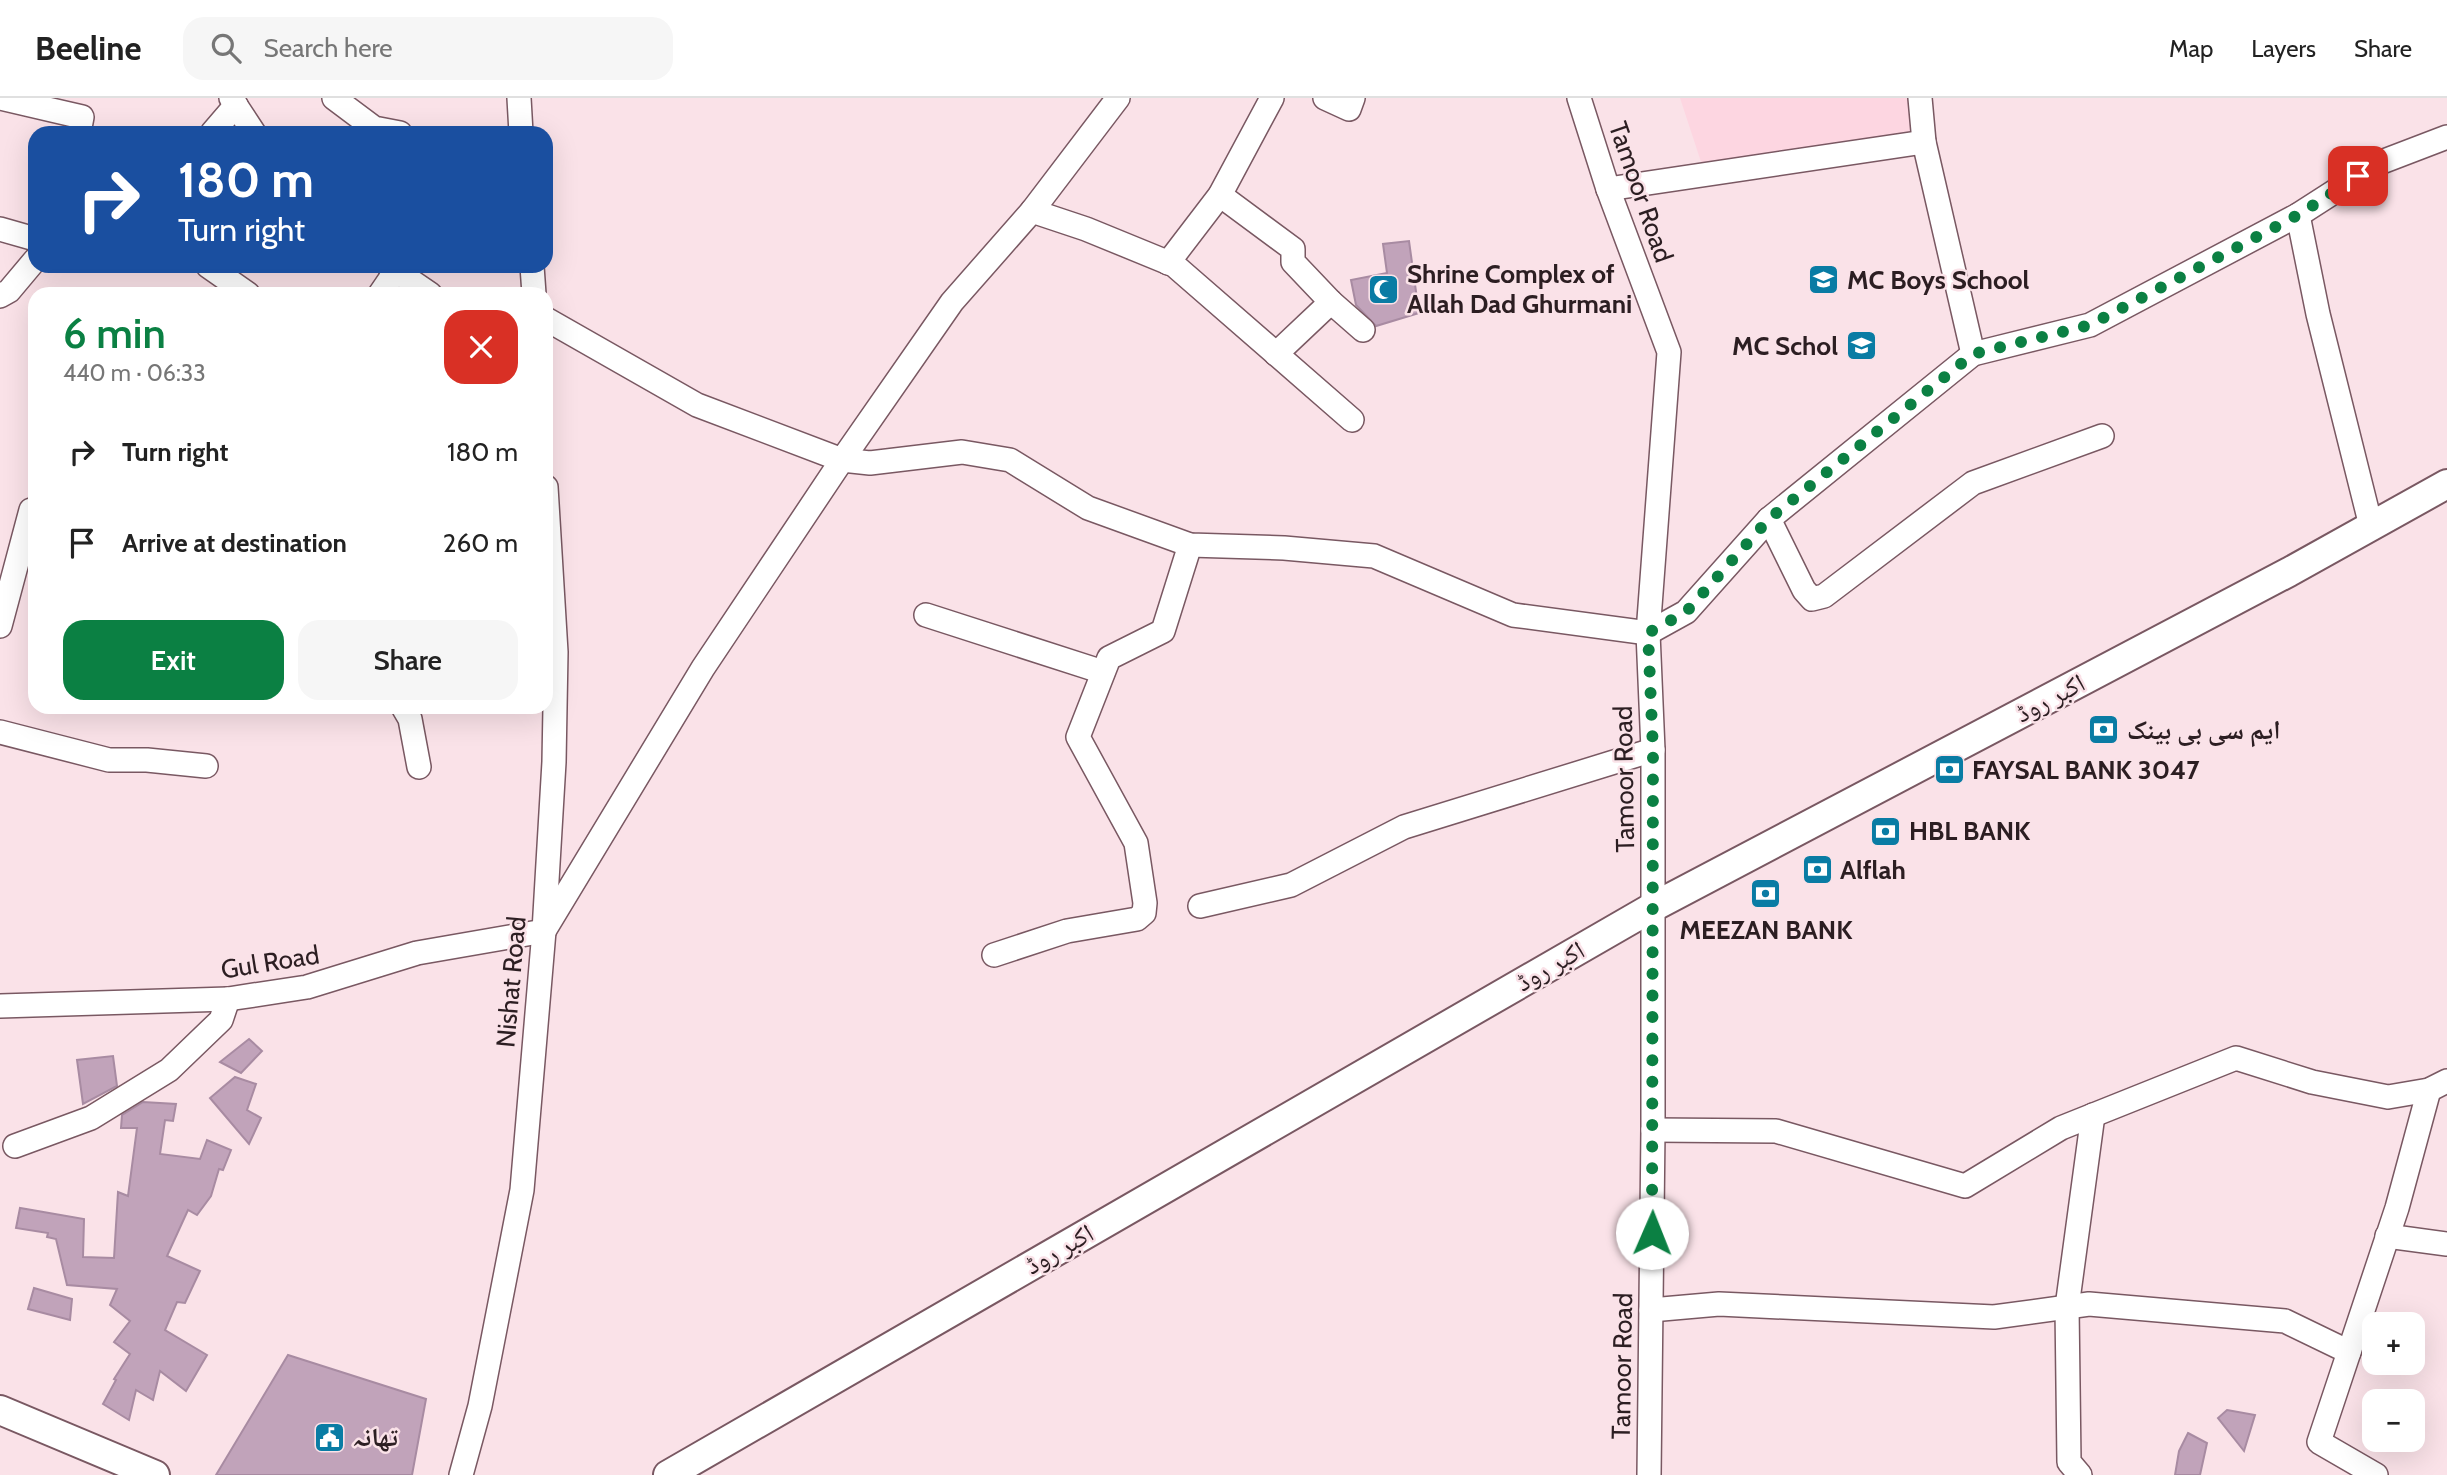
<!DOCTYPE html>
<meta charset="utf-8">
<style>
body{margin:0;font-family:Cabin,"Noto Naskh Arabic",sans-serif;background:#f6f6f6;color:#222;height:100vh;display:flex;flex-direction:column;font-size:26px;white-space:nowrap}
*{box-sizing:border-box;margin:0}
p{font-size:23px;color:#767676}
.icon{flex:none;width:38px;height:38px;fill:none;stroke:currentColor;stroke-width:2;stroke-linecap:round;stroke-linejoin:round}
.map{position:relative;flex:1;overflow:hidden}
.details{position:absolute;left:28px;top:189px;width:525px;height:427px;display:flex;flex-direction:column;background:#fff;border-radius:21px;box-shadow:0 7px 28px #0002}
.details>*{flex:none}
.hud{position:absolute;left:28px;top:28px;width:525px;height:147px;border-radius:21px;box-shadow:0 7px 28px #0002;background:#1a4fa0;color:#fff;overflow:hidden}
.controls{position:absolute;left:2362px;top:1214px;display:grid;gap:14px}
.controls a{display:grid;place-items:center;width:63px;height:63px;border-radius:14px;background:#fff;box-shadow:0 7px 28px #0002;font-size:35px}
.pin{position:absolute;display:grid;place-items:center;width:60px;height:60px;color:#fff;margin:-30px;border-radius:14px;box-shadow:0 4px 10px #0006}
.me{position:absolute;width:77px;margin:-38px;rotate:1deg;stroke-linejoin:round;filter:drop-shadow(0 0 5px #0008)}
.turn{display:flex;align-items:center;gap:24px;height:147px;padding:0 35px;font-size:32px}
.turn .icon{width:91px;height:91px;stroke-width:2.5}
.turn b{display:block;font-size:49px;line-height:60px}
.round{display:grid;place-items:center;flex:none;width:74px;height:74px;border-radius:21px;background:#f6f6f6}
.headline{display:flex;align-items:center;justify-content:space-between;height:119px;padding:0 35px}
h1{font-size:42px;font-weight:600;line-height:52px;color:#0b8043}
.action{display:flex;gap:14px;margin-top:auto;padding:14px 35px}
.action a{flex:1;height:80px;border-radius:21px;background:#0b8043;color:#fff;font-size:28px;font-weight:600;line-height:80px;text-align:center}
.action a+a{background:#f6f6f6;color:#222}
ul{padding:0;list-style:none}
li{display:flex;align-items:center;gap:21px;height:91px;padding:0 35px}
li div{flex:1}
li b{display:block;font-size:26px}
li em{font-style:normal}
header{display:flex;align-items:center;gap:42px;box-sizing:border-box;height:98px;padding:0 35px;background:#fff;border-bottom:2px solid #e0e0e0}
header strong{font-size:33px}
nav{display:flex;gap:38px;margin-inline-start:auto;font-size:24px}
.search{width:490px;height:63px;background:#f6f6f6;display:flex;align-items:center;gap:18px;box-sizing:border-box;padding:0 24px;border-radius:21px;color:#767676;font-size:26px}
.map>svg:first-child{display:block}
.built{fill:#fdd6e1}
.building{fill:#c1a3ba;stroke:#a88ba2;stroke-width:2}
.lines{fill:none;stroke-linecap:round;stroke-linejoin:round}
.minor-casing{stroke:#795862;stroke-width:26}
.major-casing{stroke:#795862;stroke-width:32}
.minor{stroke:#fff;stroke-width:23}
.major{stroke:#fff;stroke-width:28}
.route{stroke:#0b8043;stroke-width:12;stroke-dasharray:0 21.6}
.labels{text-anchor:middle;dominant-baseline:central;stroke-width:5;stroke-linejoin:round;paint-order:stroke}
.street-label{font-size:26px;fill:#2c1e22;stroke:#fae2e8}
.poi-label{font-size:26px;font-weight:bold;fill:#2c1e22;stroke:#fae2e8;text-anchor:start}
</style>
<header>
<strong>Beeline</strong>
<div class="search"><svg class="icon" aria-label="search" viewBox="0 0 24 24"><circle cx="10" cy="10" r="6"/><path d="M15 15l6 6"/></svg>Search here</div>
<nav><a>Map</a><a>Layers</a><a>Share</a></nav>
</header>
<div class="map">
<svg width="2447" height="1377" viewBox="0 0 2447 1377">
<rect width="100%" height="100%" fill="#fae2e8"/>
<polygon class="built" points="1680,0 1920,0 1924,44 1705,76"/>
<g class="building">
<polygon points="1409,143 1419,215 1376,228 1356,207 1351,182 1387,175 1383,146"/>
<polygon points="249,941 262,953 241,975 220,964"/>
<polygon points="113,958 117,988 83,1006 77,962"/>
<polygon points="235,979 256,986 247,1012 261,1020 249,1046 210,1000"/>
<polygon points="143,1004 176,1006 173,1023 165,1022 160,1056 200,1061 207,1042 231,1052 223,1072 219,1071 211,1098 197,1117 188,1112 167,1158 200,1173 185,1205 177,1204 165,1232 207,1257 186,1293 160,1273 153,1302 136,1292 129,1322 103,1306 116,1282 114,1281 130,1256 114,1244 130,1223 110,1207 117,1191 67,1187 56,1141 47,1139 48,1135 16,1130 20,1110 84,1121 83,1159 114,1160 118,1094 128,1098 137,1030 121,1030 122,1017"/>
<polygon points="34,1190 72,1201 70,1222 28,1211"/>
<polygon points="288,1257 426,1301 412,1377 216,1377"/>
<polygon points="2227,1312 2255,1317 2244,1353 2218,1320"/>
<polygon points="2188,1335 2207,1345 2200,1377 2175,1377 2179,1353"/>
</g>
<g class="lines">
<defs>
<g id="minor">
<polyline points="0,0 82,19 79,35"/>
<polyline points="231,0 254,35"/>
<polyline points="334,0 374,30 400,35"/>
<polyline points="519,0 521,35"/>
<polyline points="1325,0 1349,11 1353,0"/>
<polyline points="1579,0 1608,91 1669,254 1648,535 1653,652 1653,1032 1649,1377"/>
<polyline points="1920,0 1924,44 1973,256"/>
<polyline points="212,35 236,7"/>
<polyline points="1608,91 1924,44"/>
<polyline points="1220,97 1293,151 1293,164 1331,204 1363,232"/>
<polyline points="1032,113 1086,131 1174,167 1352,322"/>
<polyline points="2298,117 2318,216 2371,428"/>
<polyline points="0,131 35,141"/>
<polyline points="1168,165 1220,97 1272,0"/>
<polyline points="208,168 248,196"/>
<polyline points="389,168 430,196"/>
<polyline points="532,168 534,196"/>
<polyline points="380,196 395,174"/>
<polyline points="0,198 9,193 35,162"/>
<polyline points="546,221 697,307 842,362 870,365 962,354 1010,362 1088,410 1190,447 1284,450 1374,458 1513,517 1648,535 1686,514 1769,421 1973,256 2090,227 2298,117 2379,65 2447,39"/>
<polyline points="1276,256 1331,204"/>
<polyline points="1769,421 1804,492 1812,501 1824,498 1973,385 2102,338"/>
<polyline points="926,517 1103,574"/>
<polyline points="0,528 31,412"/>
<polyline points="403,609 410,621 419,669"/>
<polyline points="0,634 109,662 147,662 206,668"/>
<polyline points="1200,808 1291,787 1404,729 1653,652"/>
<polyline points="994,857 1067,833 1137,821 1144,815 1145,805 1136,745 1078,639 1109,560 1163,533 1190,447"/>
<polyline points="0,908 228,901 307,889 417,855 544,833 703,570 842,362 952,204 1032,113 1118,0"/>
<polyline points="1653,1032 1776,1033 1965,1088 2061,1030 2236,960 2312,984 2388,999 2429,992 2447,983"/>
<polyline points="15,1048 91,1020 169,972 221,922 228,901"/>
<polyline points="2387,1138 2447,1146"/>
<polyline points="1651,1212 1719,1206 1994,1219 2089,1206 2285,1223 2349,1254"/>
<polyline points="461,1377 480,1308 522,1092 544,833 554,664 556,554 546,389"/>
<polyline points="2080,1377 2069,1364 2067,1209 2093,1017"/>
<polyline points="2376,1377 2319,1344 2397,1110 2429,992"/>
</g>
<g id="major">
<polyline points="0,1312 155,1377"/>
<polyline points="668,1377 1653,809 2289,474 2447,386"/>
</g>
</defs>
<use href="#minor" class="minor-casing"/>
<use href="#major" class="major-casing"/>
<use href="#minor" class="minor"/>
<use href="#major" class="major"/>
</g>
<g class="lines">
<polyline class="route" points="1652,1135 1653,652 1648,535 1686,514 1769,421 1973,256 2090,227 2298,117 2358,78"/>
</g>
<defs>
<symbol id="school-square" viewBox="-11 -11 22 22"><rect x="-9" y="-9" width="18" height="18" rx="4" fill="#097ca4" stroke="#fae2e8"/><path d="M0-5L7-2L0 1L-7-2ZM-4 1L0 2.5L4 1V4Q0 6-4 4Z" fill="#fff"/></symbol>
<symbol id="mosque-square" viewBox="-11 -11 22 22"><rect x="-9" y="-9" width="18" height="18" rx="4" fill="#097ca4" stroke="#fae2e8"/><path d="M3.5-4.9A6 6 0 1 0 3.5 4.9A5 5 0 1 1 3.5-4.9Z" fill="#fff"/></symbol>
<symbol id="bank-square" viewBox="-11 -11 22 22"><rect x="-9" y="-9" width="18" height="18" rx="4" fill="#097ca4" stroke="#fae2e8"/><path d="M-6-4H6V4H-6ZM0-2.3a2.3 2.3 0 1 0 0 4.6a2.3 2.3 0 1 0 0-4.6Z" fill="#fff"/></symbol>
<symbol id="civic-square" viewBox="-11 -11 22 22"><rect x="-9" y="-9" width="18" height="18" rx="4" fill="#097ca4" stroke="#fae2e8"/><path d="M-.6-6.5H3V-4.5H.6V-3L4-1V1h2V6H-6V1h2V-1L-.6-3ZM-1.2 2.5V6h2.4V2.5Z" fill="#fff"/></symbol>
</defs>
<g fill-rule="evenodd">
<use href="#school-square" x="1806" y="164" width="35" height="35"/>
<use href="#mosque-square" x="1366" y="174" width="35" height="35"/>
<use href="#school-square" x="1844" y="230" width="35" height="35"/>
<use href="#bank-square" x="2086" y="614" width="35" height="35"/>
<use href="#bank-square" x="1932" y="654" width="35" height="35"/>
<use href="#bank-square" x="1868" y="716" width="35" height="35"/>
<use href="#bank-square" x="1800" y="754" width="35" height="35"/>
<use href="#bank-square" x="1748" y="778" width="35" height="35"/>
<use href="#civic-square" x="312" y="1322" width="35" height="35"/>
</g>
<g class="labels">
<g class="street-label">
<text transform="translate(1641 94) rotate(71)">Tamoor Road</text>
<text transform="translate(2050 600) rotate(-28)">اکبر روڈ</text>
<text transform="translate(1624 681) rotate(-91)">Tamoor Road</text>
<text transform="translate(270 864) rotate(-9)">Gul Road</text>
<text transform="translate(1550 868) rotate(-30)">اکبر روڈ</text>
<text transform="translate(511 884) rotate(-85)">Nishat Road</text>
<text transform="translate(1059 1151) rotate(-30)">اکبر روڈ</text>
<text transform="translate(1622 1268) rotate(-89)">Tamoor Road</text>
</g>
<g class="poi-label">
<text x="1407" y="176">Shrine Complex of<tspan x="1407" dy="30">Allah Dad Ghurmani</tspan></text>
<text x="1847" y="182">MC Boys School</text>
<text x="1838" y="248" text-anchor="end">MC Schol</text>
<text x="2127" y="632">ایم سی بی بینک</text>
<text x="1972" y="672">FAYSAL BANK 3047</text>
<text x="1909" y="733">HBL BANK</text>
<text x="1840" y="772">Alflah</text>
<text x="1766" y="832" text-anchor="middle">MEEZAN BANK</text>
<text x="352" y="1339">تھانہ</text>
</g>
</g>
</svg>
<div class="controls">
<a>+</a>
<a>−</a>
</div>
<div class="pin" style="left:2358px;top:78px;background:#d93025"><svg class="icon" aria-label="arrive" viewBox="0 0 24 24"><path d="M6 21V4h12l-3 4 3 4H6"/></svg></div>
<svg class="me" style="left:1652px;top:1135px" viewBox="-20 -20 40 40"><circle r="19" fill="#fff"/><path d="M0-13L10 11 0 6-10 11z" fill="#0b8043"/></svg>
<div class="hud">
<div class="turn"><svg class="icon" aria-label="right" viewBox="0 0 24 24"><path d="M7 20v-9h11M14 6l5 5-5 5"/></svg><div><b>180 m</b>Turn right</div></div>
</div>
<section class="details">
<div class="headline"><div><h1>6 min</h1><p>440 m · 06:33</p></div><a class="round" style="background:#d93025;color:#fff"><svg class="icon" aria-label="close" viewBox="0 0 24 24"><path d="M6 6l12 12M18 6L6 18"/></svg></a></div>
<ul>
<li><svg class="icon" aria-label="right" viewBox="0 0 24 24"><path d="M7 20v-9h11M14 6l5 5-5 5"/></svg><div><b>Turn right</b></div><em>180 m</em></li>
<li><svg class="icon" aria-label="arrive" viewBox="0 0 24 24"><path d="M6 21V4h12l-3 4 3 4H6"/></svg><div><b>Arrive at destination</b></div><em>260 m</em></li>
</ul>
<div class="action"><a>Exit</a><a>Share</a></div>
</section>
</div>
